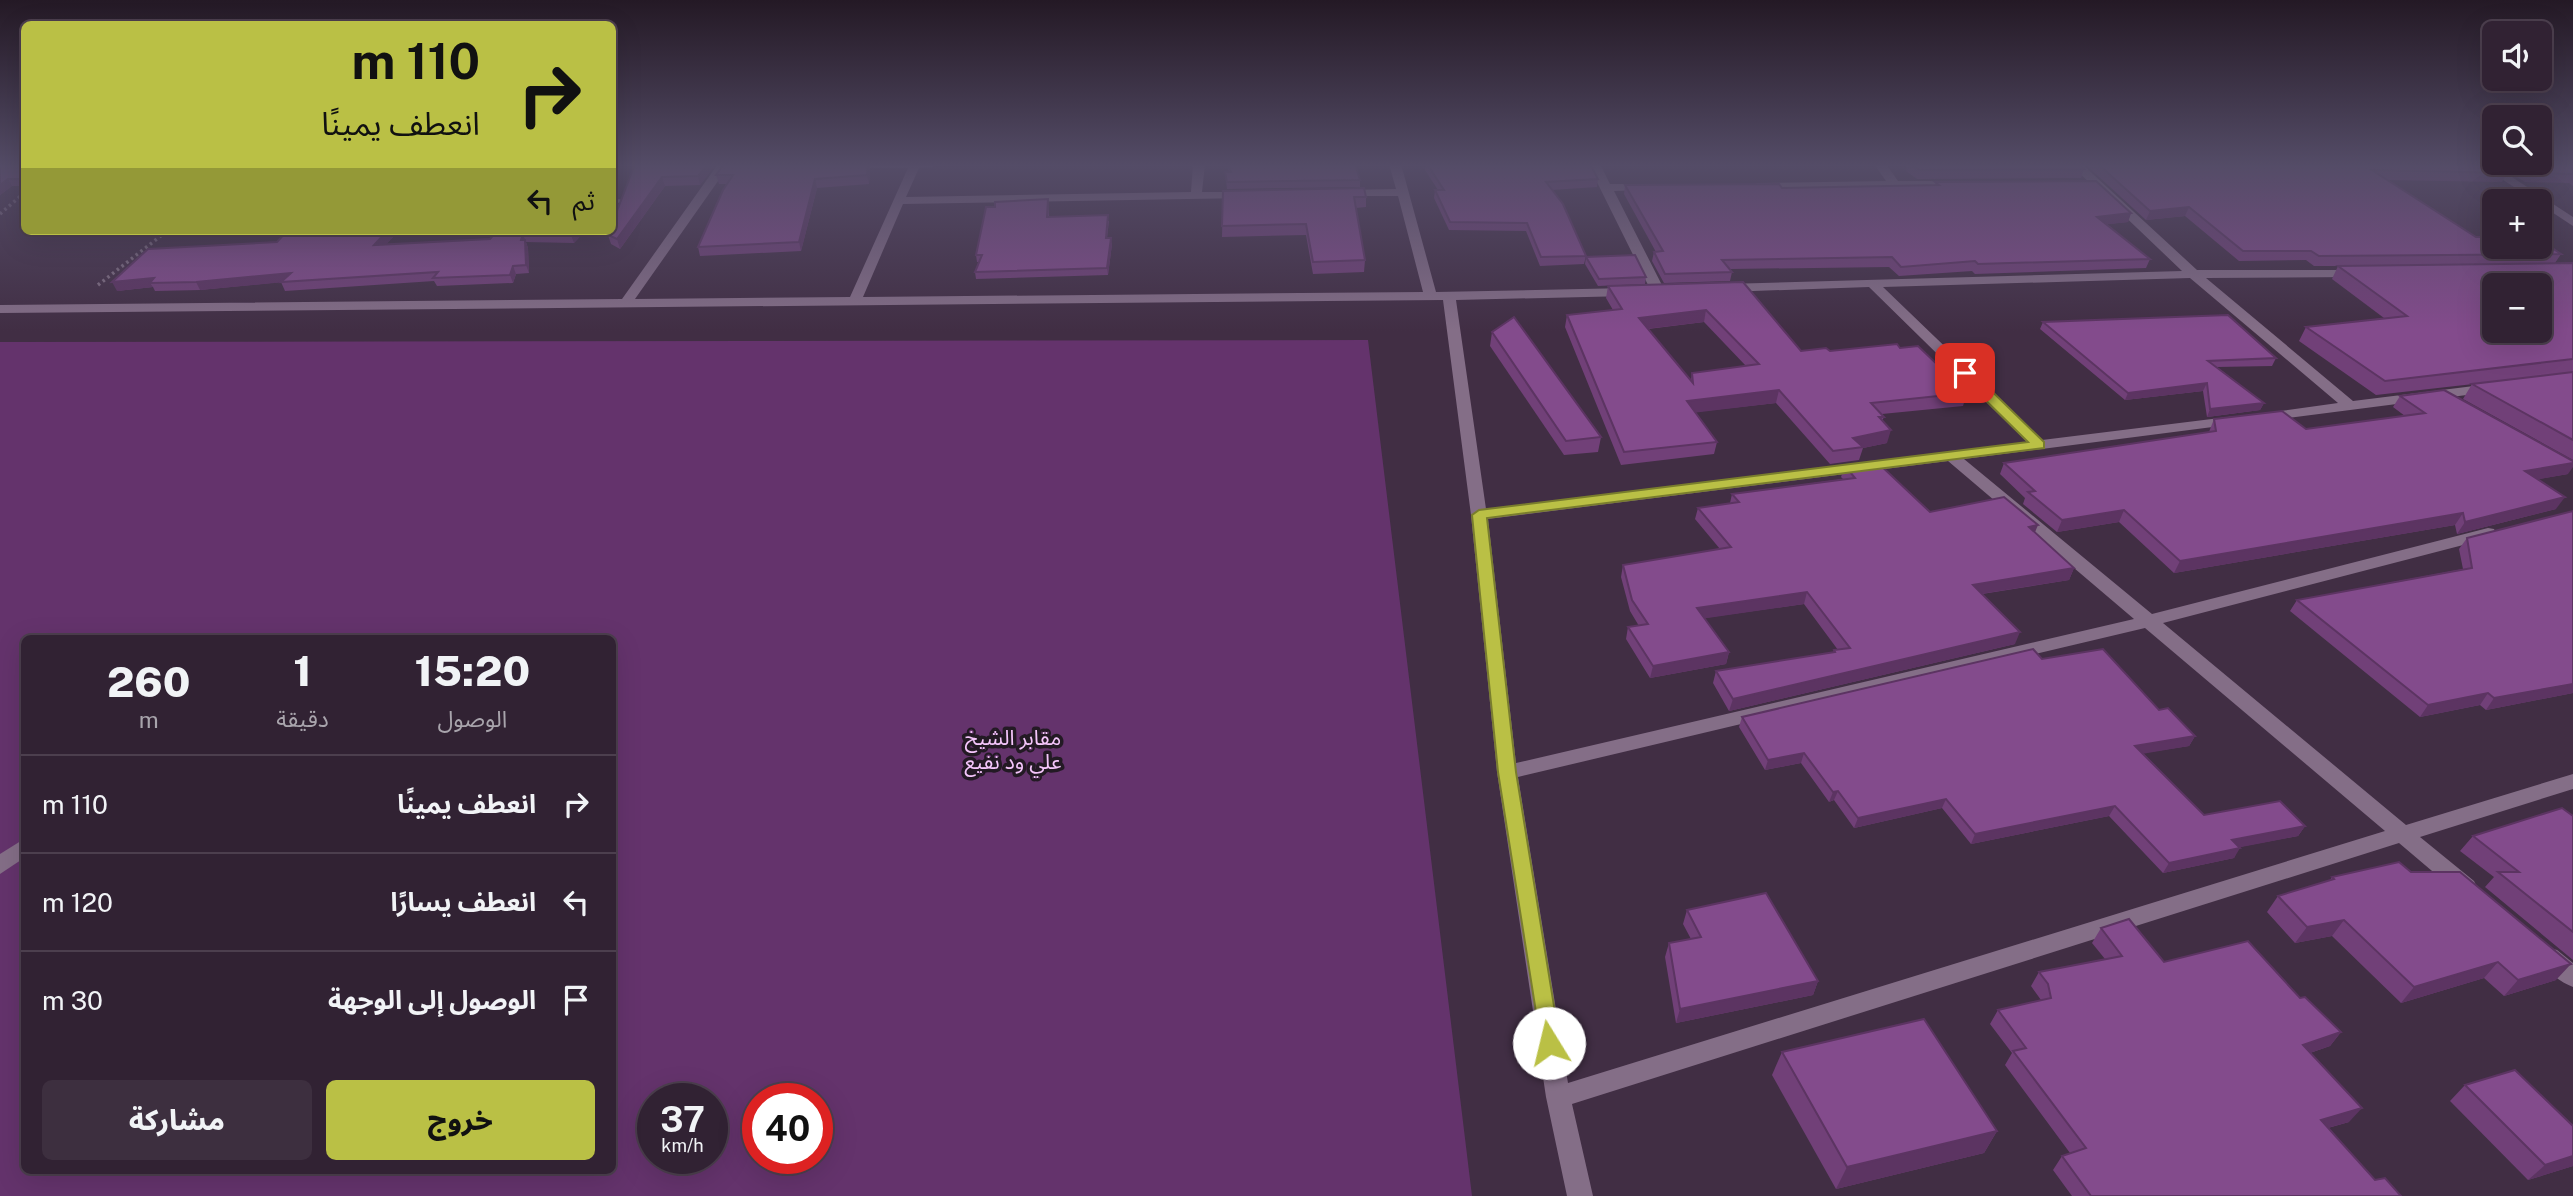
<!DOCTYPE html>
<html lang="ar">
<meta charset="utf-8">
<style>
body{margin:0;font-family:"Public Sans","Noto Sans Arabic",sans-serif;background:#3d2f3f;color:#f1f3f6;direction:rtl;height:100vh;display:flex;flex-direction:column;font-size:26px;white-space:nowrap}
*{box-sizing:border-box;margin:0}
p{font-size:23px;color:#a8a4ac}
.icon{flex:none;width:38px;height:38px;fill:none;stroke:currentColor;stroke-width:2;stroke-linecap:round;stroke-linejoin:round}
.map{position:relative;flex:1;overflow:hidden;direction:ltr}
.panel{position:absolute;left:21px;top:635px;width:595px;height:539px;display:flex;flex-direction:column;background:#312233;border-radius:10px;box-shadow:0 7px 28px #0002,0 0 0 2px #4c3f4e;direction:rtl}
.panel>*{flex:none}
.banner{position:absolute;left:21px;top:21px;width:595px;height:214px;border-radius:10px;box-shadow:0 7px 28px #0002,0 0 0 2px #4c3f4e;direction:rtl;background:#bac045;color:#111;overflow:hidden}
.tools{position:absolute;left:2482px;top:21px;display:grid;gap:14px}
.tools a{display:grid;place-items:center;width:70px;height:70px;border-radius:10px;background:#312233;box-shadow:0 7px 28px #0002,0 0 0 2px #4c3f4e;font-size:35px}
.speed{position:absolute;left:637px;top:1083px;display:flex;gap:14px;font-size:35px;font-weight:700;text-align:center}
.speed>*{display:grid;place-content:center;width:91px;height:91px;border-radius:50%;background:#312233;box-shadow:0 7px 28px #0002,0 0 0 2px #4c3f4e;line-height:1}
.speed small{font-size:18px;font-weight:400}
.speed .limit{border:10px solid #d22;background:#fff;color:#111}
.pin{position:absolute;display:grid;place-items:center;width:60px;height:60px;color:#fff;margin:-30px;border-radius:14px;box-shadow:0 4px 10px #0006}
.me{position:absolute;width:77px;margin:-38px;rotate:351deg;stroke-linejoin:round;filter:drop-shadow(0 0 5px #0008)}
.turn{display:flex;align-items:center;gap:24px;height:147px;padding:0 21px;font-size:32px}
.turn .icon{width:91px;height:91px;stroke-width:2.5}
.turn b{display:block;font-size:49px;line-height:60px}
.then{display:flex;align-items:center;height:66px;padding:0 21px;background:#0003;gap:14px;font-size:26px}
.eta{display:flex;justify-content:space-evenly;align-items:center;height:119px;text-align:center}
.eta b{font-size:42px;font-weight:800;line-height:49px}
.action{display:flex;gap:14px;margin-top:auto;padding:14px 21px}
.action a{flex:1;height:80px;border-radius:10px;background:#bac045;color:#111;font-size:28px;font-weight:800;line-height:80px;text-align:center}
.action a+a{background:#3d2f3f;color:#f1f3f6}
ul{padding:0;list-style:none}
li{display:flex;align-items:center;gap:21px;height:98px;padding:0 21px;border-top:2px solid #4c3f4e}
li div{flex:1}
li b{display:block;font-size:26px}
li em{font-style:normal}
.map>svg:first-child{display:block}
.green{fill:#64336c;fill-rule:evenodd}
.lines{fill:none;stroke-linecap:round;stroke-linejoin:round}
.path{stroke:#817083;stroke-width:3.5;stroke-dasharray:2.5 3.5;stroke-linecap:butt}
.minor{fill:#846e87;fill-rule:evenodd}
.wall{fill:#714078;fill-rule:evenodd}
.shaded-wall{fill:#5c3462}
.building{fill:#834b8c;stroke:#5c3462;stroke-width:2;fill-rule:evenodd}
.route{fill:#bac045;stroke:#797d2d;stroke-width:2}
.labels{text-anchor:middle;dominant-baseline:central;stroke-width:7;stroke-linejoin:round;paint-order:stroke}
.park-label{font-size:21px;fill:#f5c6fc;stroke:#231a24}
</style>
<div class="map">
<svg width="2573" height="1196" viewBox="0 0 2573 1196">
<rect width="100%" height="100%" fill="#412e44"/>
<path class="green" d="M1368,340L1472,1196H0V342ZM24,639H612V1171H24ZM653,1099H712V1158H653ZM758,1099H817V1158H758Z"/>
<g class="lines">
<g class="path">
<polyline points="612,201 626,201"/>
<polyline points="0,214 24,193"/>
<polyline points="98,285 167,231"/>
</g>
<g class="minor">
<path d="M718,164H730L635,299L850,297L908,168H845L840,164H938L932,167L919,168L906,197L1191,192L1193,164H1205L1202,192H1245L1251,195L1245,198L903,204L863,297L1423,292L1398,196H1343L1337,193L1343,190L1396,189L1389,164H1401L1436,292L1628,288L1635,292L1628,296L1456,300L1486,509L2027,442L1869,287L1726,292L1719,288L1726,284L2182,271L2070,164H2082L2197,270H2361V276L2356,277L2206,278L2353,401L2490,384L2497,388L2490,392L2264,421L2259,420L2257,417L2259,414L2338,403L2190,278L1883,287L2042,440L2236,416L2243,420L2236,424L1964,459L2152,614L2488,528L2494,529L2496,533L2494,537L2163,623L2406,825L2573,774V789L2420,837L2474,881L2477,887L2474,893L2466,896L2458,893L2399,843L1572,1104L1593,1196H1567L1546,1097L1497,772L1471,515L1443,300L0,313V305L622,299ZM1948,461L2134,619L1516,763L1488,519ZM2145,628L2385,831L1568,1083L1518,777Z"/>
<polygon points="1588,164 1600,164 1610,184 1646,184 1652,187 1646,190 1614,191 1665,291 1663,294 1658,295 1651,291"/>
<polygon points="1874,164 1886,164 1898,181 1958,181 1964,184 1958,187 1758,189 1752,186 1758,183 1886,181"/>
<polygon points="2479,164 2492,164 2573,217 2573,226"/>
<polygon points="24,839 24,858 0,874 0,854"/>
<path d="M2549,948L2557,950L2573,963V987C2560,982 2544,970 2538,957L2541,950Z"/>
</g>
</g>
<g class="wall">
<polygon points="0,164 24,164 24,186 12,186 0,195"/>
<polygon points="635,164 716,164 700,185 665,186 620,249 611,244 608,235"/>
<polygon points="869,164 870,171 869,184 817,188 801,251 700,256 698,247 727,184 719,184 716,175"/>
<polygon points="1226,164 1355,164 1360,180 1360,187 1227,189 1225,172 1229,172"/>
<polygon points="1426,164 1589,164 1598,179 1597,187 1552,190 1586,256 1584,264 1540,266 1526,231 1449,230 1434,198 1435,190 1438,190 1425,170"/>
<polygon points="1906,164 2079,164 2084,169 2081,178 1917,179 1906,171 1907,165"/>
<polygon points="2085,164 2494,164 2507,173 2502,182 2387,180 2476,237 2561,254 2555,263 2573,263 2573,460 2463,399 2472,384 2491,382 2376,395 2299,341 2306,327 2384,318 2332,279 2338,266 2358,266 2314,266 2306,260 2239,261 2185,216 2146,220"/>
<polygon points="2496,164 2573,164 2573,186 2569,183 2525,182"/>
<polygon points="1935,182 2131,213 2128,222 2107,224 2150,259 2146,268 1975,274 1972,271 1899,276 1889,267 1730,269 1732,272 1730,281 1664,283 1652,261 1654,252 1656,252 1624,194 1625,185 1782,188 1935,185"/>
<polygon points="1223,191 1366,197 1366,207 1356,208 1365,260 1364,272 1313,274 1306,235 1222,237"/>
<polygon points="1048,199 1049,216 1109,221 1107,238 1112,244 1108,275 976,279 975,272 980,262 977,262 976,255 995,207"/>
<polygon points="287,231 399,231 386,244 490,239 497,231 585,231 574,243 526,242 528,248 529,273 516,274 513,283 437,286 434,281 285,291 281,282 200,290 155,291 153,287 117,291 277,242"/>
<polygon points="1586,257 1646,277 1645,284 1598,286 1585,264"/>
<path d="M1743,282L1801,351H1830L1900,348L1967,393L1963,406L1882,414L1884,417L1882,421L1887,443L1863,448L1859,460L1830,464L1776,403L1695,412L1717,442L1714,454L1621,465L1565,327L1567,315L1613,310L1606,298L1608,286ZM1704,322L1746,366L1692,373L1691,380L1648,329Z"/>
<polygon points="2043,322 2276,358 2272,366 2217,367 2264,403 2260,410 2207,417 2203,391 2125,400 2040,329"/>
<polygon points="1492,332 1601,437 1598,452 1564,455 1490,346"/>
<polygon points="2400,396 2568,474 2538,479 2556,509 2457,534 2455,525 2174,573 2119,522 2057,532 2023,504 2025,498 2000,474 2004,463 2209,432 2214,419 2306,429 2405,416 2393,407"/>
<polygon points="1845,466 1930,512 2035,532 2074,568 2069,580 1982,594 2015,644 1729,711 1713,683 1716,671 1833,653 1834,650 1838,650 1804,604 1704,618 1729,652 1726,664 1650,678 1626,639 1628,627 1639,626 1630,611 1621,577 1623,565 1720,549 1695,519 1698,508 1730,503 1732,494 1843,479 1841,477"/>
<polygon points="2573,511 2573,693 2486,710 2480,705 2420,717 2290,611 2297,600 2463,569 2459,549 2467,538"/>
<polygon points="2042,659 2159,710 2195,736 2189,746 2143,753 2204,815 2305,826 2298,836 2239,847 2234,858 2163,873 2109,816 1971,844 1942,808 1854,828 1834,800 1829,802 1801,763 1765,770 1739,727 1742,717"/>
<polygon points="2573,816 2573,960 2485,887 2494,877 2460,851 2473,836"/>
<polygon points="2411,872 2556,980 2504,996 2484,978 2401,1003 2332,936 2295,943 2267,912 2278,896 2330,880 2332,877"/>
<polygon points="1687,910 1818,981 1813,995 1676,1023 1665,957 1669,943 1691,939 1683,924"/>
<polygon points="2101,928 2164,962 2300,998 2341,1032 2330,1046 2310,1053 2349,1122 2328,1128 2375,1180 2401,1196 2072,1196 2053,1170 2062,1156 2070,1153 2005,1065 2012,1053 1990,1024 1998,1010 2041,1000 2031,986 2039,972 2105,959 2092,943"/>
<polygon points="1782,1052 1997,1131 1984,1153 1836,1189 1772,1075"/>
<polygon points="2465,1085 2573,1126 2573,1166 2528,1180 2450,1101"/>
</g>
<g class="shaded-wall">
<polygon points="707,164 716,164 700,185 698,176"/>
<polygon points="869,164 870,171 869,184 867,175"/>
<polygon points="662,177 665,186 620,249 617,239"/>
<polygon points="8,179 12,186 0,195 0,185"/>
<polygon points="815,179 817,188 801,251 799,242"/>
<polygon points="2189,207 2185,216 2146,220 2150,211"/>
<polygon points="2131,213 2128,222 2094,226 2097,217"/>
<polygon points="387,231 399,231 378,253 374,245"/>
<polygon points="575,231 585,231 574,243 571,235"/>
<polygon points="523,234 528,248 529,273 526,265 521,240"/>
<polygon points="1111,238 1112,244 1108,275 1107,268"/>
<polygon points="513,266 516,274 513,283 510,275"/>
<polygon points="291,273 295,281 200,290 196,282"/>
<polygon points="154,278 150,283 153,287 117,291 112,282"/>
<polygon points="1706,310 1704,322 1637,330 1639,318"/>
<polygon points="2207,383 2203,391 2125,400 2128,393"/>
<polygon points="1779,390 1776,403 1684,414 1687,401"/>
<polygon points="2264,403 2260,410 2207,417 2210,409"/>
<polygon points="1891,430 1887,443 1863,448 1853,438"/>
<polygon points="2573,463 2573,467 2568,474 2517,483 2525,471"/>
<polygon points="2565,497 2556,509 2457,534 2465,522"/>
<polygon points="2124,510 2119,522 2057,532 2062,520"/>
<polygon points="2463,513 2455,525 2174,573 2180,561"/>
<polygon points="2038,525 2033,537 2029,527"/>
<polygon points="2074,568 2069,580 1968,596 1973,585"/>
<polygon points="1807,592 1804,604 1694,620 1697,608"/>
<polygon points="2020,632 2015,644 1729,711 1733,699"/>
<polygon points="1729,652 1726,664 1650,678 1653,666"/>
<polygon points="2573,684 2573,693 2486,710 2494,698"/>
<polygon points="2488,693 2480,705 2420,717 2428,705"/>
<polygon points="2195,736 2189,746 2130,756 2135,746"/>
<polygon points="1804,753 1801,763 1765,770 1768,760"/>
<polygon points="1838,791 1834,800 1829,802 1833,792"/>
<polygon points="1946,799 1942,808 1854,828 1858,818"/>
<polygon points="2115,806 2109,816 1971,844 1975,834"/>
<polygon points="2305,826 2298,836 2226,850 2232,840"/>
<polygon points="2240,848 2234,858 2163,873 2169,863"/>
<polygon points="2344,920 2332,936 2295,943 2307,927"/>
<polygon points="2498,962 2484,978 2401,1003 2414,987"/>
<polygon points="2571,964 2556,980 2504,996 2518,980"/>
<polygon points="1818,981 1813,995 1676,1023 1680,1009"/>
<polygon points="2341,1032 2330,1046 2292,1059 2303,1045"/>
<polygon points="2362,1108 2349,1122 2309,1133 2321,1120"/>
<polygon points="1997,1131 1984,1153 1836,1189 1847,1167"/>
<polygon points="2573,1156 2573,1166 2528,1180 2545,1165"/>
</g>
<g class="building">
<polygon points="0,164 24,164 24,179 8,179 0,185"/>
<polygon points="635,164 707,164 698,176 662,177 617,239 608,235 610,231 612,231 612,224"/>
<polygon points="724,164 868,164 867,175 815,179 799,242 698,247 723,190 733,175 716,175"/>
<polygon points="1228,164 1355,164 1360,180 1227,182 1225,172 1231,172"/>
<polygon points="1427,164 1589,164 1591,166 1598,179 1546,182 1563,204 1586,256 1541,257 1527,223 1450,222 1435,190 1444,190"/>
<polygon points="1911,164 2079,164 2084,169 1920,170"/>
<polygon points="2098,164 2494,164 2507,173 2372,170 2476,237 2494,237 2494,247 2539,247 2539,239 2561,254 2319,256 2311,251 2243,251 2189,207 2150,211"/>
<polygon points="2515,164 2573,164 2573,174 2530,173"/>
<polygon points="2096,181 2131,213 2097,217 2150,259 1978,264 1975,261 1901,267 1892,257 1722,260 1732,272 1665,274 1654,252 1663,251 1625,185 1779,184 1782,188 1939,185 1935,182"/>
<polygon points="1364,188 1366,197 1354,197 1365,260 1313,262 1306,224 1222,226 1223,191"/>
<polygon points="1048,199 1047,217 1108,215 1106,238 1111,238 1107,268 975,272 982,255 976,255 986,207 995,207 995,202"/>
<polygon points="287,231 387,231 374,245 490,239 497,231 575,231 571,235 523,234 521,240 525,240 526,265 513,266 510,275 433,278 438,272 281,282 291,273 196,282 150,283 154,278 112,282 148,249 277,242"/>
<polygon points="1635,255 1646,277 1599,279 1586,257"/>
<path d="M2573,263V359L2385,381L2306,327L2407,316L2338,266ZM2494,285H2539V331H2494Z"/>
<path d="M1743,282L1801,351L1826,348L1830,351L1897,344L1900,348L1918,346L1967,393L1871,403L1884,417H1879L1891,430L1853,438L1863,447L1833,451L1779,390L1687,401L1717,442L1624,452L1567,315L1622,309L1608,286ZM1706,310L1759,364L1692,373L1693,383L1639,318Z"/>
<polygon points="2228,315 2276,358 2208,361 2264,403 2210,409 2207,383 2128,393 2043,322"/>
<polygon points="1514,317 1601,437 1566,441 1492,332"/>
<polygon points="2573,372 2573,440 2472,384"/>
<polygon points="2444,390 2573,461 2573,463 2525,471 2565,497 2465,522 2463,513 2180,561 2124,510 2062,520 2028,492 2035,491 2004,463 2216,431 2214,419 2282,411 2306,429 2425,413 2400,396"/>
<polygon points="1877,462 1930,512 2004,497 2038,525 2029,527 2074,568 1973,585 2020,632 1733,699 1716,671 1835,652 1834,650 1850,648 1807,592 1697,608 1729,652 1653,666 1628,627 1648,624 1632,600 1623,565 1731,547 1698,508 1739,502 1732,494 1855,478 1845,466"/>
<polygon points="2573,511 2573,684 2494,698 2488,693 2428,705 2297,600 2472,568 2467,538"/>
<polygon points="2033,649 2042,659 2103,649 2159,710 2168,708 2195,736 2135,746 2204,815 2280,801 2305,826 2232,840 2240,848 2169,863 2115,806 1975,834 1946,799 1858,818 1838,791 1833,792 1804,753 1768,760 1742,717"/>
<polygon points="2562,808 2573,816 2573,932 2498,872 2519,872 2473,836"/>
<polygon points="2399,862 2411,872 2460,872 2571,964 2518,980 2498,962 2414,987 2344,920 2307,927 2278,896 2334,879 2332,877"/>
<polygon points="1766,893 1818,981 1680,1009 1669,943 1701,937 1687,910"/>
<polygon points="2129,919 2164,962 2248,941 2300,998 2305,997 2341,1032 2303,1045 2362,1108 2321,1120 2375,1180 2385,1178 2401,1196 2091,1196 2062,1156 2086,1148 2013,1051 2026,1048 1998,1010 2051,998 2048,984 2039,972 2122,956 2101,928"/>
<polygon points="1924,1019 1997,1131 1847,1167 1782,1052"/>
<polygon points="2515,1070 2573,1126 2573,1156 2545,1165 2465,1085"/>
</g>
<linearGradient id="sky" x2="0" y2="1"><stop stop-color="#241925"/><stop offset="0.5" stop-color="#544c67"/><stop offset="1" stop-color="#544c67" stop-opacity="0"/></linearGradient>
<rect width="2573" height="331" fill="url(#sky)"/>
<polygon class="route" points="1965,369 1970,370 2044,442 2044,448 1487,518 1516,772 1560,1043 1557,1050 1549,1053 1542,1050 1498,772 1472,515 1479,510 2028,442 1961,376 1961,370"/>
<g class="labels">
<g class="park-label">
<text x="1013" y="737">مقابر الشيخ<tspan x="1013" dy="24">علي ود نفيع</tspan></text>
</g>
</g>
</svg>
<div class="tools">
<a><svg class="icon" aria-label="sound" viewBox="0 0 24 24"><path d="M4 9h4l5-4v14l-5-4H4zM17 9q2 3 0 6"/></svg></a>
<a><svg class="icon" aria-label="search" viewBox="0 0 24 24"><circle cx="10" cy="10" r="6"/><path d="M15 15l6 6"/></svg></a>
<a>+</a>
<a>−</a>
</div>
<div class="speed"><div>37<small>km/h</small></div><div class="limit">40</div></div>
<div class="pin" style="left:1965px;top:373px;background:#d93025"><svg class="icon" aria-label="arrive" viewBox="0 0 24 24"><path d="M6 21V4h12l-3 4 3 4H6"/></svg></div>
<svg class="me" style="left:1549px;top:1043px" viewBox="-20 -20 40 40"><circle r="19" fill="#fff"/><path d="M0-13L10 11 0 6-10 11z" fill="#bac045"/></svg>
<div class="banner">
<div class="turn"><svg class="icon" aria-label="right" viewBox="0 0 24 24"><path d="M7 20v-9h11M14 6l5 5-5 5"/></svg><div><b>110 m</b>انعطف يمينًا</div></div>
<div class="then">ثم<svg class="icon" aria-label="left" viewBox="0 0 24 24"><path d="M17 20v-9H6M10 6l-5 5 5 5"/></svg></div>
</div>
<section class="panel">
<div class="eta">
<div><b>15:20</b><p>الوصول</p></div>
<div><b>1</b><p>دقيقة</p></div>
<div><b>260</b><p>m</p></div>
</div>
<ul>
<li><svg class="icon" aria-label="right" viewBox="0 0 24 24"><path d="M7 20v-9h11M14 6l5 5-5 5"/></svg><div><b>انعطف يمينًا</b></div><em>110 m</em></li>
<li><svg class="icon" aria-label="left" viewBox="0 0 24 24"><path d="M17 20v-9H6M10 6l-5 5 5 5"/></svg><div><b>انعطف يسارًا</b></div><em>120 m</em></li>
<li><svg class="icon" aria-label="arrive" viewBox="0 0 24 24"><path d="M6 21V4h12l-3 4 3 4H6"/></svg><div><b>الوصول إلى الوجهة</b></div><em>30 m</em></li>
</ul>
<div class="action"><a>خروج</a><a>مشاركة</a></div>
</section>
</div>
